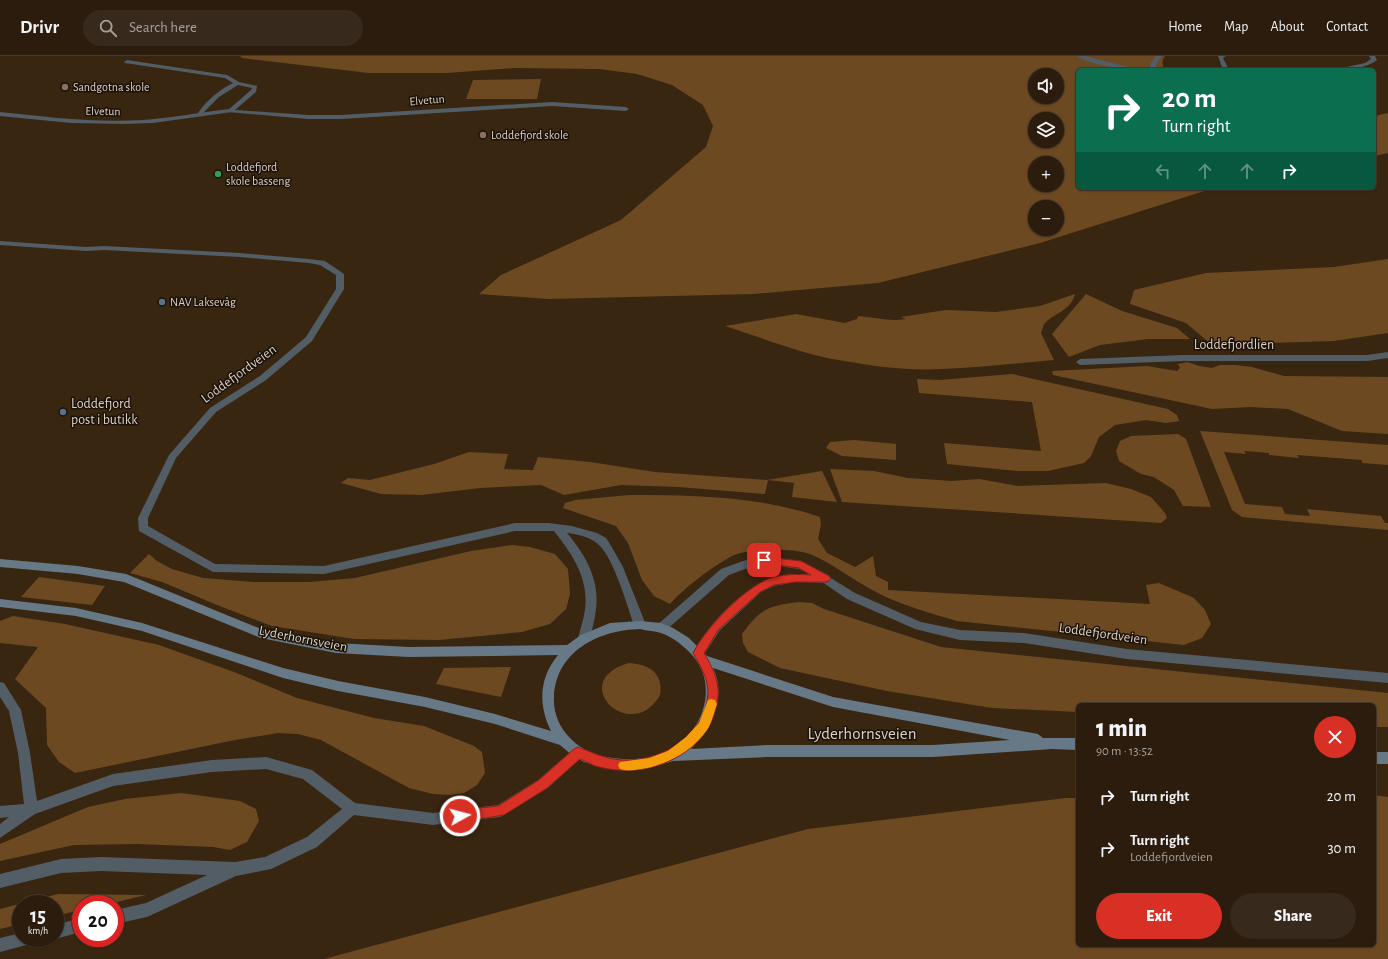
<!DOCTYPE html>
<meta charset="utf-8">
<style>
body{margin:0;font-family:"Alegreya Sans",sans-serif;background:#37291b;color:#f1f3f6;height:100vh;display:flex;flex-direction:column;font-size:15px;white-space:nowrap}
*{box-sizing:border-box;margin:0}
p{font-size:13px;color:#a6a19d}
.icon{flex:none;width:22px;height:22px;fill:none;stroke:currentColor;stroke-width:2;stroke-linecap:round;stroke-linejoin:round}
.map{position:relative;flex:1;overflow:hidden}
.side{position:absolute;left:1076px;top:647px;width:300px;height:244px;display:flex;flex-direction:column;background:#2b1c0d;border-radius:6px;box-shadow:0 1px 3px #0004,0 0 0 1px #473a2e}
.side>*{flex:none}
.guide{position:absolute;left:1076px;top:12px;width:300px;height:122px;border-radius:6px;box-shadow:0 1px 3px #0004,0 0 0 1px #473a2e;background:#0b6e4f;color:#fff;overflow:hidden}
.controls{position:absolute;left:1028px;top:12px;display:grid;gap:8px}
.controls a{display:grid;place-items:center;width:36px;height:36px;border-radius:50%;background:#2b1c0d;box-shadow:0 1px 3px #0004,0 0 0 1px #473a2e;font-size:20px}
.speed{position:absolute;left:12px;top:839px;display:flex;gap:8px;font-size:20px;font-weight:700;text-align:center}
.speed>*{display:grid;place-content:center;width:52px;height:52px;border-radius:50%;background:#2b1c0d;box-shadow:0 1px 3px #0004,0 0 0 1px #473a2e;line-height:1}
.speed small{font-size:10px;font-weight:400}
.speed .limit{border:6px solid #d22;background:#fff;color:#111}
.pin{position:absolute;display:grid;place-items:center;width:34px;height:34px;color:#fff;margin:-17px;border-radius:8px;box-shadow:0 2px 6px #0006}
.me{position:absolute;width:44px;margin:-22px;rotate:83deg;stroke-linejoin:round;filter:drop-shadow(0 0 3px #0008)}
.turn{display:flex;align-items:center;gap:14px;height:84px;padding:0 20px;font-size:18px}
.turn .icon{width:52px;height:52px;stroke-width:2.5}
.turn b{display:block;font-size:28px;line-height:34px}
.lanes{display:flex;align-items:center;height:38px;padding:0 20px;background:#0003;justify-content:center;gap:20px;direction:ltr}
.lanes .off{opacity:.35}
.round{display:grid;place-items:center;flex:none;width:42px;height:42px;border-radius:21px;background:#37291b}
.summary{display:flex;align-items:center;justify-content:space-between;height:68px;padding:0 20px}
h1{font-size:24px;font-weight:800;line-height:30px}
.primary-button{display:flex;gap:8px;margin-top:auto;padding:8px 20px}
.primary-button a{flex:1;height:46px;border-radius:24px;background:#d93025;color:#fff;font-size:16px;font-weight:800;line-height:46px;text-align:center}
.primary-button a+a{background:#37291b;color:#f1f3f6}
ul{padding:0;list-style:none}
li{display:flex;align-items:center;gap:12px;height:52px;padding:0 20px}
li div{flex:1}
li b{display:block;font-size:15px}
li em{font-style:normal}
header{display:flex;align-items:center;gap:24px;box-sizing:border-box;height:56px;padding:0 20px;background:#2b1c0d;border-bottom:1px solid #473a2e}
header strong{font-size:19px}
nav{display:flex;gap:22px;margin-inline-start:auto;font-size:14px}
.search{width:280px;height:36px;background:#37291b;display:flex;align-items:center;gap:10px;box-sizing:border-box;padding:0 14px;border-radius:22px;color:#a6a19d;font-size:15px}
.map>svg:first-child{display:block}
.green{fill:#6d4922;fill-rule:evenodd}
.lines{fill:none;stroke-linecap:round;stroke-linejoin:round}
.lane{fill:#525d65;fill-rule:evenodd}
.street{fill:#525d65;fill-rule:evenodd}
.secondary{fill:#677987;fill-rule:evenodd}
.route{fill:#d93025;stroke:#8d1f18}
.slow{fill:#f59e0b}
.education-dot{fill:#8d6e63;stroke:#1a1108;stroke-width:1.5}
.leisure-dot{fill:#2e9e5b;stroke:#1a1108;stroke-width:1.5}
.service-dot{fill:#5c6f8a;stroke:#1a1108;stroke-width:1.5}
.labels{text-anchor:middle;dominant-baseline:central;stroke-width:3;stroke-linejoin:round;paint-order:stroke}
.far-poi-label{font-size:12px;fill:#ded1c5;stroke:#1a1108;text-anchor:start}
.far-street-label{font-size:12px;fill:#ded1c5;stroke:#1a1108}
.street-label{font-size:14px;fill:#ded1c5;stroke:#1a1108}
.poi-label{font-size:14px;fill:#ded1c5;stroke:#1a1108;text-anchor:start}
.near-street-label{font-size:17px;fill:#ded1c5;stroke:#1a1108}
</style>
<header>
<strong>Drivr</strong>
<div class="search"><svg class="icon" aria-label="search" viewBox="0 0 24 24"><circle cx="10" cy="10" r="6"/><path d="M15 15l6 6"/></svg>Search here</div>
<nav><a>Home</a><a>Map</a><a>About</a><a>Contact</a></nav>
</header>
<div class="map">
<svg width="1388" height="903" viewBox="0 0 1388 903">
<rect width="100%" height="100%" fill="#392611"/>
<g class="green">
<path d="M240,0H1165C1161,4 1163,9 1164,14H1078V132H1214L1040,187L878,227L753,238L549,243L479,238L501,219L621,164L706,91L713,70L703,49L672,29L637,18L599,13L515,12L447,17H369L242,2ZM1035,19H1057V41H1035ZM1035,63H1057V85H1035ZM1035,107H1057V129H1035ZM1035,151H1057V173H1035Z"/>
<polygon points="541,23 537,43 466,43 473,24"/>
<polygon points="1388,57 1388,97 1374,100 1374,60"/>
<polygon points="1388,203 1388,277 1334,285 1212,289 1186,267 1130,248 1134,234 1206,217 1334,211"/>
<path d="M1075,238C1071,254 1057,256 1046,266C1043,268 1043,273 1041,277L1054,304C1017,307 979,312 942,313C908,315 872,310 838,304C799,297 763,282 725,270L796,258L845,267L857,263L858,260C874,261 890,266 906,263L901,261L946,254L996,256L1040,250Z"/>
<polygon points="1086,238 1122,255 1177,272 1190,283 1148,283 1100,289 1069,301 1052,278"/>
<polygon points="1187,306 1199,310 1212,312 1220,309 1235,309 1252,311 1284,320 1388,321 1388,378 1342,375 1288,353 1251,351 1212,353 1053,319 1052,315 1147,310 1177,315 1180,312 1178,308"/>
<polygon points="1012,318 1168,353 1177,359 1179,365 1166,367 1146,364 1115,369 1099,381 1091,400 1084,407 1048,415 1017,415 947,408 944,387 1041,395 1032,346 919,337 917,323 940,324"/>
<polygon points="1200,375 1388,389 1388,409 1362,407 1362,404 1297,399 1299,402 1269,399 1269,397 1244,395 1246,398 1224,396 1245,448 1282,451 1285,458 1310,460 1307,453 1381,460 1385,467 1388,467 1388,474 1242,461 1232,454"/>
<polygon points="1178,378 1186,383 1211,451 1183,450 1174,434 1154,421 1141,418 1119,405 1116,395 1120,385 1131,380"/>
<polygon points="854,384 896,388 896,404 842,400 826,392 830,386"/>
<polygon points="469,396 508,398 504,413 533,414 538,401 590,406 655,416 767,424 822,415 837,446 792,441 794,427 768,424 765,438 679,431 621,429 564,439 541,429 480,432 421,439 381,438 341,427 348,422 370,424 434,408"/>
<polygon points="830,413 874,415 908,422 952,425 979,423 1018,430 1106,427 1131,433 1151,441 1165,457 1167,462 1161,467 842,446"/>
<path d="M629,439C692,439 759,440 820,461L821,468L818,483L827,497L855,511L873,500L876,520L888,526V534L1150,548L1146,529L1159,527L1194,542L1205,554L1211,568L1202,582L1184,589L957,565C930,557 901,549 876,536C854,525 834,508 810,498C795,492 747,492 732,500C712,511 685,531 670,548L654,540L642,524L628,487L616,470L563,452L565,447L576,444Z"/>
<polygon points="512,489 530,491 555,498 568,513 570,538 566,553 550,568 522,576 439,584 354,583 272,570 222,551 162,526 130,517 149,498 157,505 172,513 203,522 254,526 310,526 355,522 471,495"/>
<polygon points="39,521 105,530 92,549 21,541"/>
<path d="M799,546L812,547L824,553L941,591L1388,637V671H1374V649H1078V656L992,652L887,635L780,612L748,596L743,587L742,578C761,552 768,550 799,546Z"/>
<polygon points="13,560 65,568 159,589 234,616 297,642 374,662 424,670 474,690 482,696 485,717 477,729 464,737 450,739 433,738 409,732 321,684 298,678 278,677 235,684 75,717 59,706 47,689 46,652 15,623 38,591 0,587 0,565"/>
<path d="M629,607C642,608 657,612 660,627C661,632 661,637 659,641C629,688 566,625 629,607Z"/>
<polygon points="511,611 501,641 436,628 444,612"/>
<polygon points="181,737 240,745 256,753 259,765 247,786 230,794 213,791 138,788 74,789 0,805 0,788 88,751 125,743"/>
<polygon points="1374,739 1388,741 1388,903 324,903 808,773 1066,742 1078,742 1078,889 1374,889"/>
<polygon points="58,838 146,839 109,848 81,848 81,854 55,860 55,848 21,848 21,868 0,873 0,853"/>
</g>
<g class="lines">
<g class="lane">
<polygon points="1156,0 1162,0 1157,7 1155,14 1149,14 1151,7"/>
<path d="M127,4L227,19L239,26L257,30L256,36L235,54L308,59H341L552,46L626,51L629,53L626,55L552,50L341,63H308L228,56V54L251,34L252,32L238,29L219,41L201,59L198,57C207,44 219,34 233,27L225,22L125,7L124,6Z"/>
<path d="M0,185L86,191L104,190L240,197L309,203L325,205L344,218V233L312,285L266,324L216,356L176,402L148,462V470L215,508L324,510L515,467H548L572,470L597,477L606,482L610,488L623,511L646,569L644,572L640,573L636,572L634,569C627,549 614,503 599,489C591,481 578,478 567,477C585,498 600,524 596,553C595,563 592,573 590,583L588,586L584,588L580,586L578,583C580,573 584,563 585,553C589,522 572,498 554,475H515L324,518L213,516L139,475L138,462L169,399L210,352L260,320L306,281L336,233V219L320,209L309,207L240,201L104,194L86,195L0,189Z"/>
<polygon points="826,519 855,537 921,566 960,574 1024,577 1127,593 1388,617 1388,627 1127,603 1024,587 960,584 915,573 847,543 822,526 821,523 822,520"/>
<polygon points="0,626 4,627 21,654 30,697 37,745 113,718 212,704 266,701 312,714 355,747 433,757 498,749 538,724 575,692 579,690 583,692 585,696 583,700 548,732 500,761 433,769 354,759 317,791 271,813 236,820 147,861 115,868 115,854 146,847 207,819 101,815 61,817 0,832 0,818 61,803 101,801 235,806 265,801 307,781 342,753 303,723 266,713 212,716 113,730 35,758 0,782 0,768 9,761 0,762 0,750 24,748 18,697 9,655 0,641"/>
<polygon points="81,862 81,876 55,883 52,882 55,882 55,869"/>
<polygon points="21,877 21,882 36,882 34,887 0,896 0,882"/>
</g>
<g class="street">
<path d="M1077,0H1085L1140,14C1123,14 1091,9 1077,0Z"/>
<polygon points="1218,0 1226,0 1223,2 1229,14 1223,14"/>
<path d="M1369,0H1375L1377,4C1366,13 1347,14 1333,14L1365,7L1371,3Z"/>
<path d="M230,53L233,55L232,56L153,67L124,68L71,67L0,60V56C47,61 95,67 143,64C172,62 201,56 230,53Z"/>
<polygon points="1388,296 1388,302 1367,305 1183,305 1080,309 1076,306 1080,303 1183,299 1367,299"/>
<path d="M764,500L801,505L830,520L831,523L830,526L826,527L795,526L774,530L761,536L720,574L703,600L699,602L695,600L693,597C706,571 742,533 769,523C782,518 796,518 809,518L799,513L764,508L745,513L729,519L665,575L661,577L657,575L655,572L657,569L721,513L743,505Z"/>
</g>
<g class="secondary">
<path d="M0,503L78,510L126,518L266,575L336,587L409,591L567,589L581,579L610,567L640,565L661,567L673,572L689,582L707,600L833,641L1038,678L1043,682H1078V694L1052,693L933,701H767L673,705L646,713L628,715L610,713L584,706L573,700L560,689L495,668L425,651L338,635L283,622L142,575L76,560L0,551V543L76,552L142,567L283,612L338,625L425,641L495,658L551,675C538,649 539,622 558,599L409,601L336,597L261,582L124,526L78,518L0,511ZM640,573C647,575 655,575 661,577C673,581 684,590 693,600C721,633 700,684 661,698C642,705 620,704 601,700C589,698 578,690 570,682C559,671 553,656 554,641C556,595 599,574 640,573ZM713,612L833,651L1010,684L933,689H767L691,693C712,671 727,641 713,612Z"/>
<rect x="1374" y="696" width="14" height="12"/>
</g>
</g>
<path class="route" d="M764,501L801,505L829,520L831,523L829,525L826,526H795L774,529L760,536L719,573L704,597C711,609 717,620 718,634C719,644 715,655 712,664C694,705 641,722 599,711C593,710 586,705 580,703L547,732L504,759L460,766L456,764L454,760L456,756L460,754L498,750L539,724L574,693L578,691C594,697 605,703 622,704C662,706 706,679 708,637C708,622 700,609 693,597C707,571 741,535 768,523C781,518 797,518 811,519L799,512L760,507L759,504L760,502Z"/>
<path class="slow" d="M711,643L715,644L717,648C714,656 712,667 707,674C691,697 663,711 635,714C630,714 625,715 620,713L618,709L620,706L649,702L668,695L686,681L699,667L708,644Z"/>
<g class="education-dot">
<circle cx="65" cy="31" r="4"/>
<circle cx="483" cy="79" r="4"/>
</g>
<circle class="leisure-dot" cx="218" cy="118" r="4"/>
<g class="service-dot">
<circle cx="162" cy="246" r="4"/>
<circle cx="63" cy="356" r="4"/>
</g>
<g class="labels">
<g class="far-poi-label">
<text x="73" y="31">Sandgotna skole</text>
<text x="491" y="79">Loddefjord skole</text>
<text x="226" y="111">Loddefjord<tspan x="226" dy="14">skole basseng</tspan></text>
<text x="170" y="246">NAV Laksevåg</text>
</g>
<g class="far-street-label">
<text transform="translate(427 44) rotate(-5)">Elvetun</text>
<text transform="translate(103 55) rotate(1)">Elvetun</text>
</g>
<g class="street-label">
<text x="1234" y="289">Loddefjordlien</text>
<text transform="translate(239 318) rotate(-36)">Loddefjordveien</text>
<text transform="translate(1103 578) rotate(8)">Loddefjordveien</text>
<text transform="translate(303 583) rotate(11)">Lyderhornsveien</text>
</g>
<g class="poi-label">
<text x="71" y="348">Loddefjord<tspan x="71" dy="16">post i butikk</tspan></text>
</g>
<g class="near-street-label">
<text x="862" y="677">Lyderhornsveien</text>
</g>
</g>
</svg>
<div class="controls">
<a><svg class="icon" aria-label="sound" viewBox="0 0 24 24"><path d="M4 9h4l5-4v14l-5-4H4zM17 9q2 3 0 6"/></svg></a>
<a><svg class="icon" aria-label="layers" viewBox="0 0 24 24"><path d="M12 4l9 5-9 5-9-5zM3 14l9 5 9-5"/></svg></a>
<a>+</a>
<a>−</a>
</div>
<div class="speed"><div>15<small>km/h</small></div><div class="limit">20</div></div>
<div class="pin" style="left:764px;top:504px;background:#d93025"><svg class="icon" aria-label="arrive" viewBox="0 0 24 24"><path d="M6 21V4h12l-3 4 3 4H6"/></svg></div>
<svg class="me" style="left:460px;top:760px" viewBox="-20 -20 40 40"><circle r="17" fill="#d93025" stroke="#fff" stroke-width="3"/><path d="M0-11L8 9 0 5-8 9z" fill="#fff"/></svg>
<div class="guide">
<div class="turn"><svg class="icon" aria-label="right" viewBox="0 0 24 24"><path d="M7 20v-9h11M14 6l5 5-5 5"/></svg><div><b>20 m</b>Turn right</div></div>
<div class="lanes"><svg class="icon off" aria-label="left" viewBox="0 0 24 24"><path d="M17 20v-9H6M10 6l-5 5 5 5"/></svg><svg class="icon off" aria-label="ahead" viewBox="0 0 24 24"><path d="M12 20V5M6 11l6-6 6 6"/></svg><svg class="icon off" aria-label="ahead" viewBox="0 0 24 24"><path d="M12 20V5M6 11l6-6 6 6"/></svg><svg class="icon" aria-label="right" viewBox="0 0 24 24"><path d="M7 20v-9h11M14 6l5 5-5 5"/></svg></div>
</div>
<section class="side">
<div class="summary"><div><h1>1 min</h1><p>90 m · 13:52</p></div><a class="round" style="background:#d93025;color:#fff"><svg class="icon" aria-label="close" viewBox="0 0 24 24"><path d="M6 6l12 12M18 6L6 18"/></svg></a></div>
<ul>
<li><svg class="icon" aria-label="right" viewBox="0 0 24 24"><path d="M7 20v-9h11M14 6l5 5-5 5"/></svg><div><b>Turn right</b></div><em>20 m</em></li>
<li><svg class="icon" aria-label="right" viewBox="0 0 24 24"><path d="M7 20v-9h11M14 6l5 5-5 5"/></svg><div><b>Turn right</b><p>Loddefjordveien</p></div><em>30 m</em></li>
</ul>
<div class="primary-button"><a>Exit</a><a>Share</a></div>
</section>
</div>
